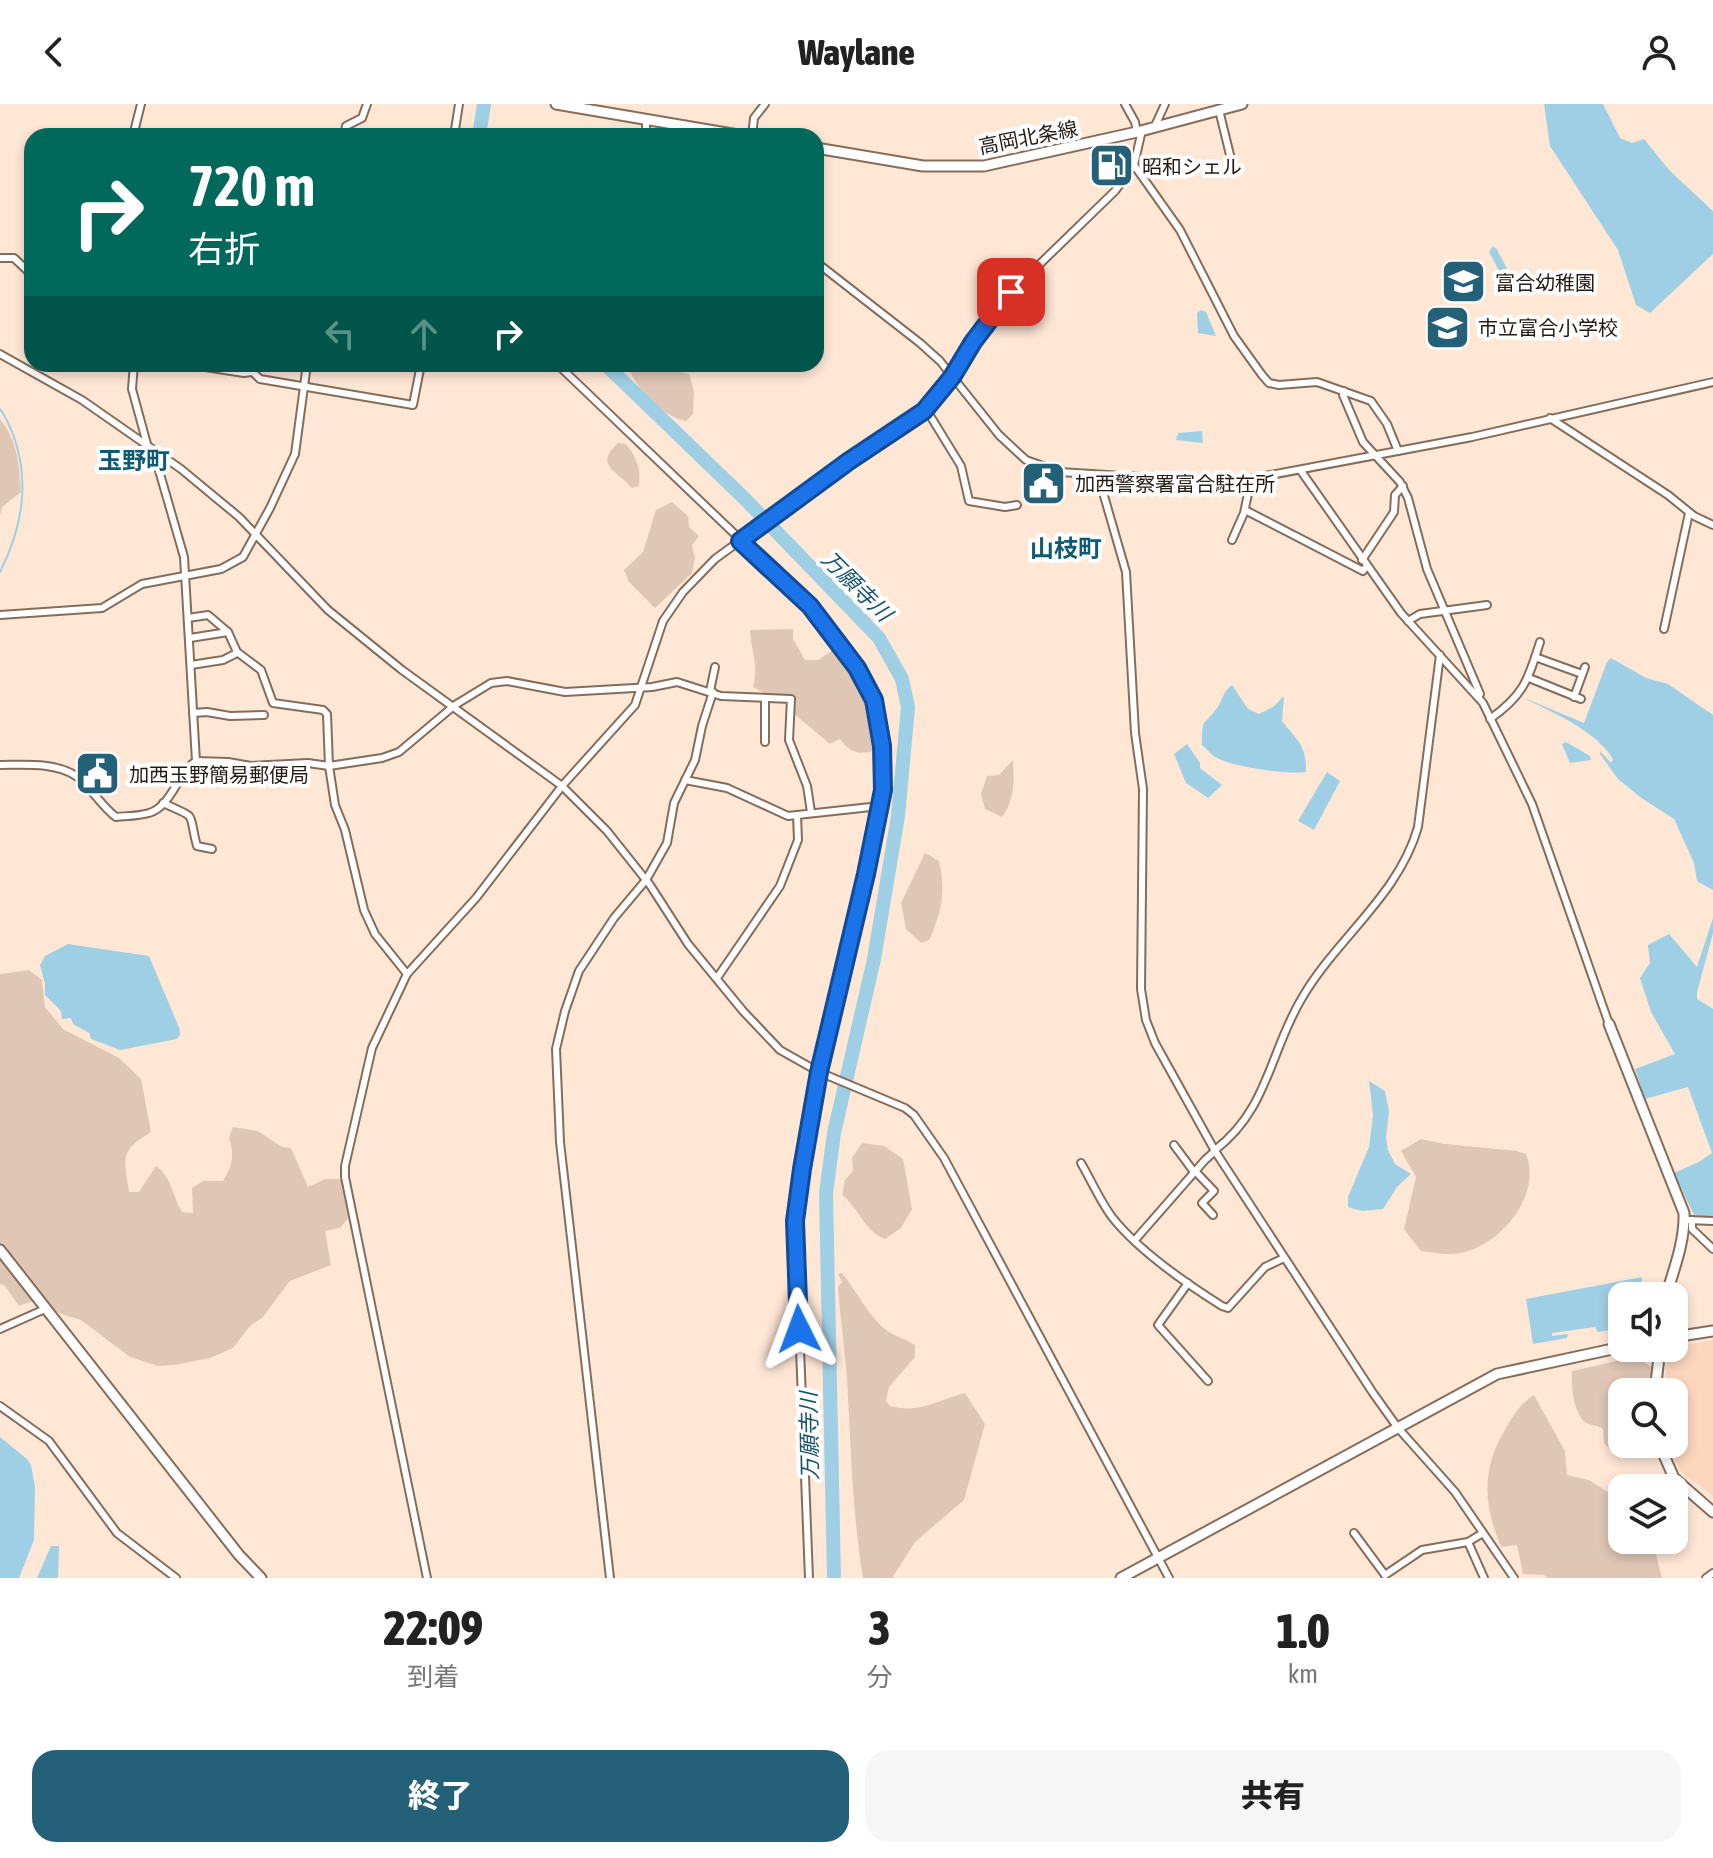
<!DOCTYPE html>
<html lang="ja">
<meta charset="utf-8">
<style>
body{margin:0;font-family:"Asap Condensed","Noto Sans JP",sans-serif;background:#f6f6f6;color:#222;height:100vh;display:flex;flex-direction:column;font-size:30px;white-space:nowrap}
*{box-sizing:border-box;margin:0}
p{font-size:26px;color:#767676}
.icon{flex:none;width:44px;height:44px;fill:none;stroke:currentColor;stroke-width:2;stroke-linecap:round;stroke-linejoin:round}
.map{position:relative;height:1474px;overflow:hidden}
.details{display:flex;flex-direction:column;background:#fff;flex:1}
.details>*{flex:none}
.banner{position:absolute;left:24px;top:24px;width:800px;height:244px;border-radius:24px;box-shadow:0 4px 12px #0003;background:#00695c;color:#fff;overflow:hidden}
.buttons{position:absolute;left:1608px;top:1178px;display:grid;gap:16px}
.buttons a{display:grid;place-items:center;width:80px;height:80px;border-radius:16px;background:#fff;box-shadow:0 4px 12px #0003;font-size:40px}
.pin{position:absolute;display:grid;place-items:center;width:68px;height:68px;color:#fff;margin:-34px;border-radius:16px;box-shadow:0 4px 12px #0006}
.me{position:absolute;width:88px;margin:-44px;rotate:357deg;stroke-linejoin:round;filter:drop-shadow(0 0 6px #0008)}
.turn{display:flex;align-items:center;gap:28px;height:168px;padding:0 32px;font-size:36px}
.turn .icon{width:104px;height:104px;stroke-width:2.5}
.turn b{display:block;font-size:56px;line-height:68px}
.lanes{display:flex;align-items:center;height:76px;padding:0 32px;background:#0003;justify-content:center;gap:40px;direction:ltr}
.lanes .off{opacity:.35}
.eta{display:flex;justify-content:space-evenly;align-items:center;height:136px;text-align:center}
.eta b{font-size:48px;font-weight:800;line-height:56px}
.cta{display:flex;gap:16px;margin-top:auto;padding:16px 32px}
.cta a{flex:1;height:92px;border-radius:24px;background:#246178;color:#fff;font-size:32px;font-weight:800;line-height:92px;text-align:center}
.cta a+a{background:#f6f6f6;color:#222}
header{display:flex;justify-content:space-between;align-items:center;height:104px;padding:0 32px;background:#fff;font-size:36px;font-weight:800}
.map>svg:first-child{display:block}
.built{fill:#fcd7be}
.green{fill:#dfc6b5}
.water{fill:#9fcfe4}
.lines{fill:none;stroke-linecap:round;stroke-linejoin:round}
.stream{stroke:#9fcfe4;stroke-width:2}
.river{stroke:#9fcfe4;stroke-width:14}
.street-casing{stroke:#866c5a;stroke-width:10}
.secondary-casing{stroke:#866c5a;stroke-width:13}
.street{stroke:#fff;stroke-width:6}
.secondary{stroke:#fff;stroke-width:9}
.route-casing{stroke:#114b97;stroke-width:20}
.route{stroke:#1a73e8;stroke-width:14}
.labels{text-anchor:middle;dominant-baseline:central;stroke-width:8;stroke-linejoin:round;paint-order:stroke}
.street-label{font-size:20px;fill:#241a13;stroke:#fff}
.poi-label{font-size:20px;fill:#241a13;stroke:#fff;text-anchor:start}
.water-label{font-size:22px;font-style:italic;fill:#17546a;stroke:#fff}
.quarter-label{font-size:24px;font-weight:bold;fill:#0c5a73;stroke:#fff}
</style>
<header><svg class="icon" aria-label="back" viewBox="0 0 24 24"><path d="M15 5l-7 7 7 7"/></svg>Waylane<svg class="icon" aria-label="person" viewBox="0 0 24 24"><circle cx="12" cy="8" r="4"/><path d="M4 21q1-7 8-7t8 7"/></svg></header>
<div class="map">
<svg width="1713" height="1474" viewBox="0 0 1713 1474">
<rect width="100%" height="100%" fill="#ffe7d6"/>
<polygon class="built" points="1713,1236 1713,1392 1680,1367 1668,1340 1674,1340 1674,1288 1665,1288 1667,1252 1676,1242"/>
<g class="green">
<path d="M637,263H659L689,270L694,287L693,310L686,317C667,315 634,284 630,265Z"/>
<path d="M0,315C18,337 19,361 21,388L2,403L0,412Z"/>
<path d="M618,339L626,340C637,354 641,364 639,382L632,384C618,367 593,361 618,339Z"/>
<polygon points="672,398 688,412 689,423 699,432 692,441 695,454 692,469 655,504 629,478 624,466 643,448 656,406"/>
<path d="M793,525V535L805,556H818L836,544C858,576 874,607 873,647C857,651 850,648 840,635L830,640L793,609L794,592L768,591L753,583C759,559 751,549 750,526Z"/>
<path d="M1013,656C1014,678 1015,695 1002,713L985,705L981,690L987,672L999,671Z"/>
<path d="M925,749L939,757C946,788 942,807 929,836L921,839L906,825L901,799Z"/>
<path d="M29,866L42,876L45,903L63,925L119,954L141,975L151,1028C119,1048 124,1052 129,1088H139L156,1062C171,1072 173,1093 182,1108L193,1109L192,1084L203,1077H223C232,1062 235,1051 229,1034L233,1023L258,1027L282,1043L291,1044L308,1083L325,1075H341L348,1114L340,1124L325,1127L331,1161L290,1177L263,1213L250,1222L233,1244L210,1254L175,1261L158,1262L130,1253L81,1216L61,1210L36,1196L19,1202L5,1182L0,1180V870Z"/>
<path d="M1421,1035L1445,1040L1517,1047L1526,1050C1542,1090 1503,1138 1465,1148C1451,1152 1436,1149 1421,1147L1404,1125L1416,1073L1401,1047Z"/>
<path d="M862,1039L884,1042L903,1055L912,1105L901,1124L885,1135C865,1128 859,1104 842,1091L845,1076L853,1067L852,1054Z"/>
<path d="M842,1169C857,1187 867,1211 886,1226C894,1232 906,1235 915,1241V1253L889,1283L886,1297L890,1302C919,1310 938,1296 965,1289L985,1320L964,1396L915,1438L892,1474H863C852,1408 851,1342 847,1276C845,1245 840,1214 838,1183L842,1178L838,1170Z"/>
<path d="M1626,1255L1641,1256L1652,1263L1648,1288H1622V1336L1609,1345L1604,1339L1603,1325C1598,1321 1590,1322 1585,1318C1573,1308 1571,1281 1572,1267Z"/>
<path d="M1534,1291L1565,1347L1567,1371L1589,1376L1622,1397V1436H1645L1655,1447L1662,1474H1548L1544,1471L1523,1470L1517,1441L1501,1443C1483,1399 1481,1365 1506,1324C1514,1310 1520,1300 1534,1291Z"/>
</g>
<g class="water">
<polygon points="1544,0 1603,0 1620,34 1632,39 1644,35 1669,66 1713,107 1713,150 1650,209 1636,201 1618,146 1550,42"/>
<polygon points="1492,143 1496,144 1516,181 1514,186 1506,180 1489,148"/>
<polygon points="1201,206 1206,208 1216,232 1198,229 1197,209"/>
<polygon points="1202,327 1203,339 1176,336 1178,329"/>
<path d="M1611,554L1646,574L1668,580L1713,611V786L1697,777L1694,759L1674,715L1640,693L1618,675L1600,650V647L1611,659L1613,655C1594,625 1553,609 1522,593L1584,619L1607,558Z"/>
<path d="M1232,581L1248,605L1259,610L1273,603L1284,592L1282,617C1297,636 1307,642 1306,668C1288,671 1234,663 1217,654C1211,651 1207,645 1202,641C1202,613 1203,623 1217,604C1224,595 1222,588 1232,581Z"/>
<polygon points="1566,638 1590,652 1591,656 1570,659 1562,640"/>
<polygon points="1187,640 1200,659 1200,664 1222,681 1208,694 1186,679 1174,650"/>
<polygon points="1327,668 1340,677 1314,726 1298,717"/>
<polygon points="1713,814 1713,829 1697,888 1697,895 1713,905 1713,1114 1694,1111 1674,1069 1699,1058 1712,1049 1688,983 1645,995 1635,965 1675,950 1651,908 1640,874 1650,859 1648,841 1669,830 1697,863"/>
<polygon points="68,840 149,852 180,926 180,931 177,935 120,946 91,935 89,929 73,920 71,914 62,915 61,907 45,891 45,880 40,861 45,852"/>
<polygon points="1369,977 1385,987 1389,1008 1386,1034 1388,1046 1395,1060 1411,1070 1397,1083 1383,1105 1362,1107 1348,1103 1348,1093 1369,1043 1373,1011"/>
<polygon points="1642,1173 1641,1192 1622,1192 1622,1224 1598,1228 1595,1223 1552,1229 1552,1232 1568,1230 1567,1234 1533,1240 1526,1195"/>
<polygon points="0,1333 27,1355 31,1361 35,1383 34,1436 19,1474 0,1474"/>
<polygon points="51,1442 59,1442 58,1474 37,1474"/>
</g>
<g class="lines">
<path class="stream" d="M0,305C7,314 10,323 14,333C30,380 22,424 0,468"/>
<g class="river">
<polyline points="479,32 484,0"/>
<polyline points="605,260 745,395 879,534 902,575 908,603 898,712 874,855 834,1029 826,1089 834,1474"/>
</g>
<defs>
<g id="street">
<polyline points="1125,0 1135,18 1137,28"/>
<polyline points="1219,6 1231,55"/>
<polyline points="646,15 646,26 653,32"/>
<polyline points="1154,24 1165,0"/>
<polyline points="133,32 141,0"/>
<polyline points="344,32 346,22 362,14 367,0"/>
<polyline points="454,32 459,0"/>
<polyline points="752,32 754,14 765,0"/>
<polyline points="1134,61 1180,126 1234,232 1262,271 1269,279 1279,281 1317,278 1371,297 1387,320 1398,347"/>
<polyline points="0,154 14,154 32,171"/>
<polyline points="816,158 920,239 940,257 999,331 1026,356 1060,368 1202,377 1249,375 1472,333 1713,278"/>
<polyline points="0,250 82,296 181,365 239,413 328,506 402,566 562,682 607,727 650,781 688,840 743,907 780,946 819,968 905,1004 914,1011 944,1054 1169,1474"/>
<polyline points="134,260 132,285 147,340"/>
<polyline points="186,260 244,269 251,268"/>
<polyline points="244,260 260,275 413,301 421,260"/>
<polyline points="557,260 810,502 857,564 874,596 877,613 882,642 883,686 866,770 819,968 795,1117 809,1474"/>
<polyline points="1344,287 1343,291 1363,338 1400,378 1408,394 1427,465 1480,590 1478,593"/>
<polyline points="926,305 961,362 969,397 1005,403 1017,401"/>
<polyline points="1550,314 1668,391 1694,412 1713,421"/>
<polyline points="160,350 156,356 184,453 196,657"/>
<polyline points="1301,367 1401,509 1483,599 1532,700 1609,920"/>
<polyline points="1098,371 1126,468 1135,629 1143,685 1141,885 1146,916 1155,939 1215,1047 1373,1289 1398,1324 1455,1388 1514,1474"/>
<polyline points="1245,406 1363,467 1366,463"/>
<polyline points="1232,436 1244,409 1251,375"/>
<polyline points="1362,456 1394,408 1395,391 1403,382"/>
<polyline points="0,511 102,504 142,480 221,465 243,453 270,404 295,350 307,260"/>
<polyline points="188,514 208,511 228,528 237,548 261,566 273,599 323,606 327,610 329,662 335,701 345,726 364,806 375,830 407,870"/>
<polyline points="1408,517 1420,510 1487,501"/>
<polyline points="1664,525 1689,409"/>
<polyline points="190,534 228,528"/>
<polyline points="1535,553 1582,570"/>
<polyline points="191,561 223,556 237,549"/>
<polyline points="1529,574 1581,595"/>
<polyline points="710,587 715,563"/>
<polyline points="1574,593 1585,563"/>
<polyline points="193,609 207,608 230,612 264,611"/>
<path d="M1490,615C1524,591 1528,576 1540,538"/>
<polyline points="765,638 765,595"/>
<path d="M0,661C24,661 55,658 76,672C91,683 101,702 116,713C127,712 139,712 149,709C171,703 177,670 196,657L228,658L251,662L308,659L329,662L382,654L399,648L455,601L491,579L507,577L565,588L652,583L677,578L721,592L791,595L789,636L807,682L811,708"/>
<polyline points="685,676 727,684 788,712 880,702"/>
<path d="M163,699C200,716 187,706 197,742L212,745"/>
<polyline points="717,874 780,782 798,736 797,711"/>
<polyline points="1174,1041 1194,1068"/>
<path d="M1215,1046C1268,1006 1270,947 1302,894C1336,835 1399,791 1418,723L1440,551"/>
<path d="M1081,1059C1091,1076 1100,1097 1112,1113C1138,1146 1187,1180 1222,1202L1228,1204L1265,1163L1284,1154"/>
<polyline points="1195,1067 1214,1087 1202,1099 1213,1111"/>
<polyline points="1688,1116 1713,1117"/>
<polyline points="1692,1116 1692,1125 1713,1145"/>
<polyline points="1135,1136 1205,1056 1215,1047"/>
<polyline points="1188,1179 1158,1221 1208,1277"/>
<polyline points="0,1225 45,1205"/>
<polyline points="0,1302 49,1337 117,1429 176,1474"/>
<polyline points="1354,1429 1385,1471"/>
<polyline points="1468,1438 1484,1474"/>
<polyline points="1385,1471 1422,1446 1468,1438 1483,1429"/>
<polyline points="427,1474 345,1073 345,1062 372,944 407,870 476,794 562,682 635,601 663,517 683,488 715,455 849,357 924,307 952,273 973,238 1011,188 1115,87 1134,61 1142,26"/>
<polyline points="610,1474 560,1038 556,945 565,907 579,867 614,814 646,776 667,739 674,699 695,656 702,622 713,588"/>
<polyline points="1706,1474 1713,1469"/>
</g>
<g id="secondary">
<polyline points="556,0 744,32"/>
<polyline points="816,44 923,62 984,62 1137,28 1242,0"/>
<path d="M1609,920L1684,1109C1685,1137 1674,1165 1666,1192"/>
<polyline points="0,1146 239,1451 261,1474"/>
<polyline points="1674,1233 1713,1227"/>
<polyline points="1655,1288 1660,1244"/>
<polyline points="1659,1340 1674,1374 1713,1408"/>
<polyline points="1121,1474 1497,1270 1622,1243"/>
</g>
</defs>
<use href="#street" class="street-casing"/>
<use href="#secondary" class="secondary-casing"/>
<use href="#street" class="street"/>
<use href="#secondary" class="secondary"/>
</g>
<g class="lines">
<defs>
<polyline id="route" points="799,1225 795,1117 802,1065 819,968 866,770 883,686 882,642 874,596 857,564 810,502 740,437 849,357 924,307 952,273 973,238 1011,188"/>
</defs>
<use href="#route" class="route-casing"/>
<use href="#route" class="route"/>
</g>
<defs>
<symbol id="fuel-square" viewBox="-11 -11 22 22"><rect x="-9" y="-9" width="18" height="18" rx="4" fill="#246178" stroke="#fff"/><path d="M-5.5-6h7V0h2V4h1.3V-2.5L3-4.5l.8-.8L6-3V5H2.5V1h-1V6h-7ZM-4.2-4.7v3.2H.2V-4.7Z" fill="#fff"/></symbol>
<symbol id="school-square" viewBox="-11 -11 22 22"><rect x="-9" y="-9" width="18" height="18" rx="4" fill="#246178" stroke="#fff"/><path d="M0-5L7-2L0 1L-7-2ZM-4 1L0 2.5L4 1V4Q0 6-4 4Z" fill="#fff"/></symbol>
<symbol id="civic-square" viewBox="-11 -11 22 22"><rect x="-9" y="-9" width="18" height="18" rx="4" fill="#246178" stroke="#fff"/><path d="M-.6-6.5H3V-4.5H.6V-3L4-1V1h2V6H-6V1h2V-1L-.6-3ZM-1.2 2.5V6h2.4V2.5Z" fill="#fff"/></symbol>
</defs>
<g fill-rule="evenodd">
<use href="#fuel-square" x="1086" y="36" width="51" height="51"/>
<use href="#school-square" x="1438" y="152" width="51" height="51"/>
<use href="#school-square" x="1422" y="198" width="51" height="51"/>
<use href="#civic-square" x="1018" y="354" width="51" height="51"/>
<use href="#civic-square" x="72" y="644" width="51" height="51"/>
</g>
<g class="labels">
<g class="street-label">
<text transform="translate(1028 33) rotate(-11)">高岡北条線</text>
</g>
<g class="poi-label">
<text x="1142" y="62">昭和シェル</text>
<text x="1495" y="178">富合幼稚園</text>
<text x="1478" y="223">市立富合小学校</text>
<text x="1075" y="379">加西警察署富合駐在所</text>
<text x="129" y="670">加西玉野簡易郵便局</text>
</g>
<g class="water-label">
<text transform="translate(857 482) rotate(45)">万願寺川</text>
<text transform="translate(809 1332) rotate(-91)">万願寺川</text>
</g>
<g class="quarter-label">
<text x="134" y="356">玉野町</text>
<text x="1066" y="444">山枝町</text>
</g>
</g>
</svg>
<div class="buttons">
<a><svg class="icon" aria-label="sound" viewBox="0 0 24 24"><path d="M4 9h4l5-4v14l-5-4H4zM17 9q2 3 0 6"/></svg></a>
<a><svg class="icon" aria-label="search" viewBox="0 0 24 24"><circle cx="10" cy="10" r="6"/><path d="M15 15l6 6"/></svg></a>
<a><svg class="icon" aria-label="layers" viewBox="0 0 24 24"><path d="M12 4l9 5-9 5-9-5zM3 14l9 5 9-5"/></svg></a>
</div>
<div class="pin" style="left:1011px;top:188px;background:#d93025"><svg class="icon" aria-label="arrive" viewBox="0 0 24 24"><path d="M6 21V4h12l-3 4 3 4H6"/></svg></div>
<svg class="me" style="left:799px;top:1225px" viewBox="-20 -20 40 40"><path d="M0-17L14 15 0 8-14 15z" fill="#1a73e8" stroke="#fff" stroke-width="4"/></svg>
<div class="banner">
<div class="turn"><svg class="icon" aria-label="right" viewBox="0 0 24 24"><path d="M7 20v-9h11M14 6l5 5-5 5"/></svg><div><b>720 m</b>右折</div></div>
<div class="lanes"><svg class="icon off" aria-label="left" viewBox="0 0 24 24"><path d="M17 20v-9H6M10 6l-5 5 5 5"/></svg><svg class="icon off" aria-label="ahead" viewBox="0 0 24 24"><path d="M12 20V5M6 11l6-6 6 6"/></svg><svg class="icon" aria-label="right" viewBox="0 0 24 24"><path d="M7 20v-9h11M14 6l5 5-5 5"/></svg></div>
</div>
</div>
<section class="details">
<div class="eta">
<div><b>22:09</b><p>到着</p></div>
<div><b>3</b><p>分</p></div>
<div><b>1.0</b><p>km</p></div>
</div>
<div class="cta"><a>終了</a><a>共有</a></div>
</section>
